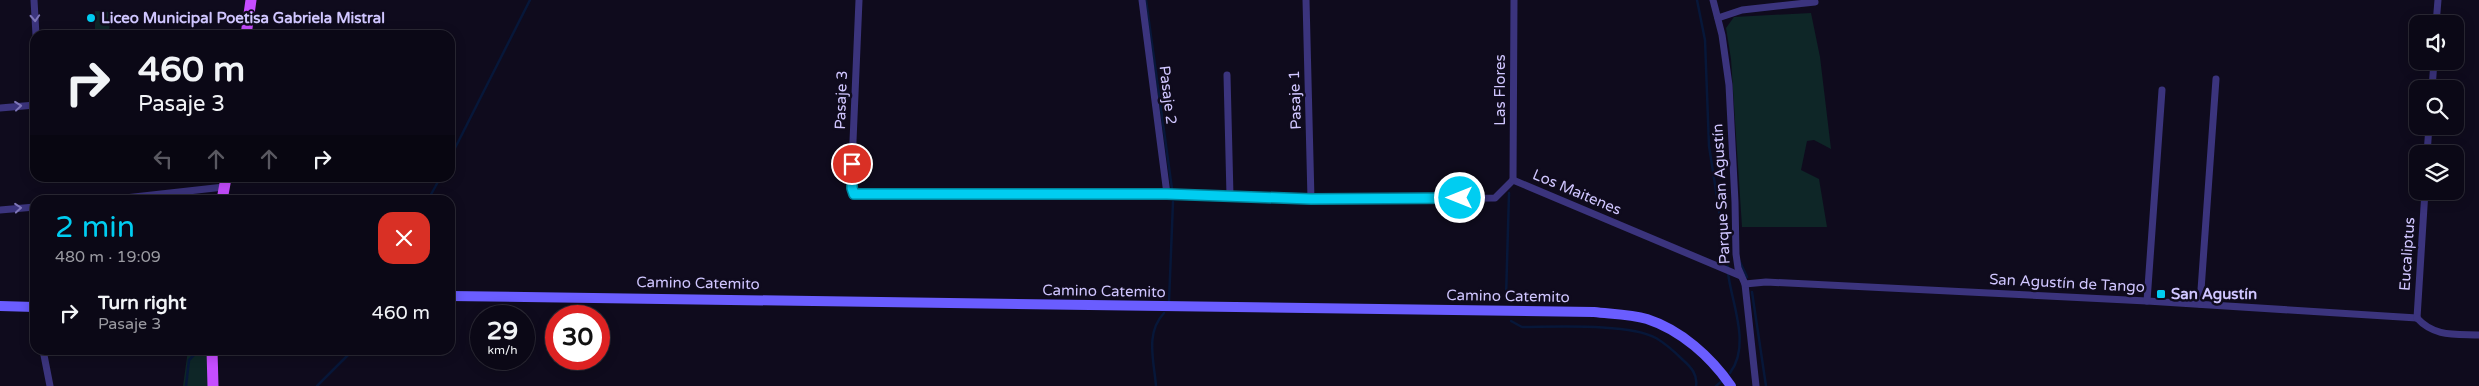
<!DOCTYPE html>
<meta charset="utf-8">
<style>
body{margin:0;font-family:"Varela Round",sans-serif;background:#14111f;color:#f1f3f6;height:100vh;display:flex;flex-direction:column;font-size:19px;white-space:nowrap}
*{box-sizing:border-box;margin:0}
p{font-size:16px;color:#9a9aa1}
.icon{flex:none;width:28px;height:28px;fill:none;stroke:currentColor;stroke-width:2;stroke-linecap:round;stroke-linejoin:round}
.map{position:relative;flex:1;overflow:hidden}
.sheet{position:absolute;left:30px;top:195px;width:425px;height:160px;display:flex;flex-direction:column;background:#0b0816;border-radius:15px;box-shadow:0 2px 12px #0003,0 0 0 1px #2b2935}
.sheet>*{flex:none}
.guide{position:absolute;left:30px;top:30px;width:425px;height:152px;border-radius:15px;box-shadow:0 2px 12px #0003,0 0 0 1px #2b2935;background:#0b0816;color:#f1f3f6;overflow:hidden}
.fabs{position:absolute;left:2409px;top:15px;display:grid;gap:10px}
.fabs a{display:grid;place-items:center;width:55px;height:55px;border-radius:10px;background:#0b0816;box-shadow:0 2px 12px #0003,0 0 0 1px #2b2935;font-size:25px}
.speed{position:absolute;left:470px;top:305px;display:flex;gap:10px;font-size:25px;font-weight:700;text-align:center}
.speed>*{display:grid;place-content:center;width:65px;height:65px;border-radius:50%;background:#0b0816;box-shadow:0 2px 12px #0003,0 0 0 1px #2b2935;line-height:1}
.speed small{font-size:12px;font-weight:400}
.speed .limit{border:8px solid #d22;background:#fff;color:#111}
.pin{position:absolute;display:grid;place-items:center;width:42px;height:42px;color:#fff;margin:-21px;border:2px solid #fff;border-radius:50%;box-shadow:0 1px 5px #0007}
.me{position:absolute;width:55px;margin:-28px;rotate:270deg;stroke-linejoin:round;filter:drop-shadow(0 0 4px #0008)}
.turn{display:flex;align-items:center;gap:18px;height:105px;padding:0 25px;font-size:22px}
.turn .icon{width:65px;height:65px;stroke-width:2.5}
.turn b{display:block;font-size:35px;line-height:42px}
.lanes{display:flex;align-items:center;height:48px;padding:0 25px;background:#0003;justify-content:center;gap:25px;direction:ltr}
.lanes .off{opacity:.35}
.round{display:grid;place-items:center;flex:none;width:52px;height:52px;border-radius:15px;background:#14111f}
.headline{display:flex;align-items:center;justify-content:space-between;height:85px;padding:0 25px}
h1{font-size:30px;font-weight:600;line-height:38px;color:#00cdf1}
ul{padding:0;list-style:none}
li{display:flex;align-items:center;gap:15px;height:65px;padding:0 25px}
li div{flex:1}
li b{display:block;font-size:19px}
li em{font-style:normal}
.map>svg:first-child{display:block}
.green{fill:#0e2627}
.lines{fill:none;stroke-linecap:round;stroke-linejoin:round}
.stream{stroke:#071739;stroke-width:2.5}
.street{stroke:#3b347d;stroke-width:7}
.secondary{stroke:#6a5dff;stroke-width:10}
.primary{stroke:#c64dff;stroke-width:11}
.oneway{stroke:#7e76b8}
.route-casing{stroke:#00859d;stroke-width:12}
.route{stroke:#00cdf1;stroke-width:9}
.poi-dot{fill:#00cdf1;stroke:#0f0b1d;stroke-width:2}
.labels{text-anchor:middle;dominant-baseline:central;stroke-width:5;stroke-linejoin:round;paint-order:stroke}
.poi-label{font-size:15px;font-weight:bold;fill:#d0c6ff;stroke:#0f0b1d;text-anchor:start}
.street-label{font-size:15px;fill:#d0c6ff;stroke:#0f0b1d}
</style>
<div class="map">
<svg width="2479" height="386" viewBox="0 0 2479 386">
<rect width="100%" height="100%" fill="#0f0b1d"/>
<g class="green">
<polygon points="95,11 110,12 109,35 95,35"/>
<polygon points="1811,13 1820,57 1831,149 1814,140 1807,141 1801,170 1819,179 1827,227 1742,227 1731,59 1726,28 1734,17"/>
<polygon points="188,350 207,350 209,386 183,386"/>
</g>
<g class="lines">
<g class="stream">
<polyline points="1146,0 1172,189"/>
<polyline points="1697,0 1705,40 1709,146 1728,268"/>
<polyline points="450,158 530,0"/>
<polyline points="428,200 440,178"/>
<polyline points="1739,260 1747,277"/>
<path d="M1728,273C1732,305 1751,345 1730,373"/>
<polyline points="1752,292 1766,386"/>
<polyline points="1506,298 1509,193"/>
<polyline points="1169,302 1173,202"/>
<path d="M1511,321L1522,327C1554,327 1629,323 1656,338C1666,344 1675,352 1683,360C1691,367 1698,375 1696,386"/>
<polyline points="186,386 189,360 199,350"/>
<polyline points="317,386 353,350"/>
<path d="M1156,386C1154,361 1145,333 1164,313"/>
<polyline points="1716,386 1722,381"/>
</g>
<g class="street">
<polyline points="34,0 36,35"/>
<polyline points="859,0 851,188 854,194 1167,194 1311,199 1495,198 1513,180"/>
<polyline points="1142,0 1167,194"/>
<polyline points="1306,0 1311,199"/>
<polyline points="1713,0 1722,35 1729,85 1735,202 1736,254 1738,268 1745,284 1756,386"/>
<polyline points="1718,18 1742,10 1815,2"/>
<polyline points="2436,24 2438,0"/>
<polyline points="1227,75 1230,196"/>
<polyline points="2432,89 2434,61"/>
<polyline points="0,108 35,105"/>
<polyline points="2427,154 2429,126"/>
<polyline points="1513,180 1741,276"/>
<polyline points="1513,180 1514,0"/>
<polyline points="107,200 224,187"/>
<polyline points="0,210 35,207"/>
<polyline points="1745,284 1766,282 2147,301 2417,318"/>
<polyline points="2147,301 2162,90"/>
<polyline points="2200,304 2216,79"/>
<polyline points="2417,318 2425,191"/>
<path d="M2417,318C2434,337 2455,334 2479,335"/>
<polyline points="43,350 50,386"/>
</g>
<g class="secondary">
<path d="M450,296L1594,312C1611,314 1630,314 1647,319C1681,330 1711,357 1731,386"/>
<polyline points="0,306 35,307"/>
</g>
<g class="primary">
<polyline points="246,35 251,0"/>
<polyline points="222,200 226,178"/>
<polyline points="212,350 213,386"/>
</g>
</g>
<defs><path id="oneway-chevron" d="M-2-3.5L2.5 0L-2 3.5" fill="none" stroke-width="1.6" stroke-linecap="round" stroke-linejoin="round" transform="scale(1.25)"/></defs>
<g class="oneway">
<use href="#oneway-chevron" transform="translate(35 18) rotate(87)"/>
<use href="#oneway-chevron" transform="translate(18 106) rotate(-6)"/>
<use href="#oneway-chevron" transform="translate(18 208) rotate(-5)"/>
</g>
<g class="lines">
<defs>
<polyline id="route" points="852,164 852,188 854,194 1167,194 1311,199 1460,198"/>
</defs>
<use href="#route" class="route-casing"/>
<use href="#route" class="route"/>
</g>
<g class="poi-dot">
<circle cx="91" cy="18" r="5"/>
<rect x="2156" y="289" width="10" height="10" rx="2.5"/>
</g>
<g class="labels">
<g class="poi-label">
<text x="101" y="18">Liceo Municipal Poetisa Gabriela Mistral</text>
<text x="2171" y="294">San Agustín</text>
</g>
<g class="street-label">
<text transform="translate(1500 90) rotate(-90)">Las Flores</text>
<text transform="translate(1168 95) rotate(83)">Pasaje 2</text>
<text transform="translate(841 100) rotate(-88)">Pasaje 3</text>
<text transform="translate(1295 100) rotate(-92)">Pasaje 1</text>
<text transform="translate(1577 192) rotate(23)">Los Maitenes</text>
<text transform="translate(1721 194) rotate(-93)">Parque San Agustín</text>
<text transform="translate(2407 254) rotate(-86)">Eucaliptus</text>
<text transform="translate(698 283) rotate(1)">Camino Catemito</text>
<text transform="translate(2067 283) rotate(3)">San Agustín de Tango</text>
<text transform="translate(1104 291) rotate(1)">Camino Catemito</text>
<text transform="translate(1508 296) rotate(1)">Camino Catemito</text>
</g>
</g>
</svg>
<div class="fabs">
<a><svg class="icon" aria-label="sound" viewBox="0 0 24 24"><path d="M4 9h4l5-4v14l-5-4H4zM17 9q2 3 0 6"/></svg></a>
<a><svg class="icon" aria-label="search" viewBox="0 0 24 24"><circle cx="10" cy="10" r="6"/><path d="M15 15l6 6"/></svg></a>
<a><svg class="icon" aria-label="layers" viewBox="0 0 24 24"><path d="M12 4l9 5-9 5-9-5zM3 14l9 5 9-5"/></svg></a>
</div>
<div class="speed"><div>29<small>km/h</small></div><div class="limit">30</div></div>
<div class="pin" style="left:852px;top:164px;background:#d93025"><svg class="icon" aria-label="arrive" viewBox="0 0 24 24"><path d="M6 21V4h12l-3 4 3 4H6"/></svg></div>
<svg class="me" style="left:1460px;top:198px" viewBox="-20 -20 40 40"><circle r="17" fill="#00cdf1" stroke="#fff" stroke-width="3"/><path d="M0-11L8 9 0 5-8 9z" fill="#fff"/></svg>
<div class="guide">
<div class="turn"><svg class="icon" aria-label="right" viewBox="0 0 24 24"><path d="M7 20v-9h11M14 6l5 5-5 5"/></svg><div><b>460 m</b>Pasaje 3</div></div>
<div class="lanes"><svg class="icon off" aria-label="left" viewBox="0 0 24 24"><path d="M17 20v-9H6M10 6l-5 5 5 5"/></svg><svg class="icon off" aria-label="ahead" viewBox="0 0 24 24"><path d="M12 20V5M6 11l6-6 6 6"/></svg><svg class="icon off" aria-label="ahead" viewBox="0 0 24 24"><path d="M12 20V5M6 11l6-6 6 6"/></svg><svg class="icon" aria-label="right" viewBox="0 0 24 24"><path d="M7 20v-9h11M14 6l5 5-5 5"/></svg></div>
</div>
<section class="sheet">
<div class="headline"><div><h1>2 min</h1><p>480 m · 19:09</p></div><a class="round" style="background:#d93025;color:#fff"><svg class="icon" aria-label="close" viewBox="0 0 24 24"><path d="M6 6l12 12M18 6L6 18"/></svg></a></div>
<ul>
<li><svg class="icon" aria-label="right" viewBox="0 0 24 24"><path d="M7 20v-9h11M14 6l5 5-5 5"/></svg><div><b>Turn right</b><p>Pasaje 3</p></div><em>460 m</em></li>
</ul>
</section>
</div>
